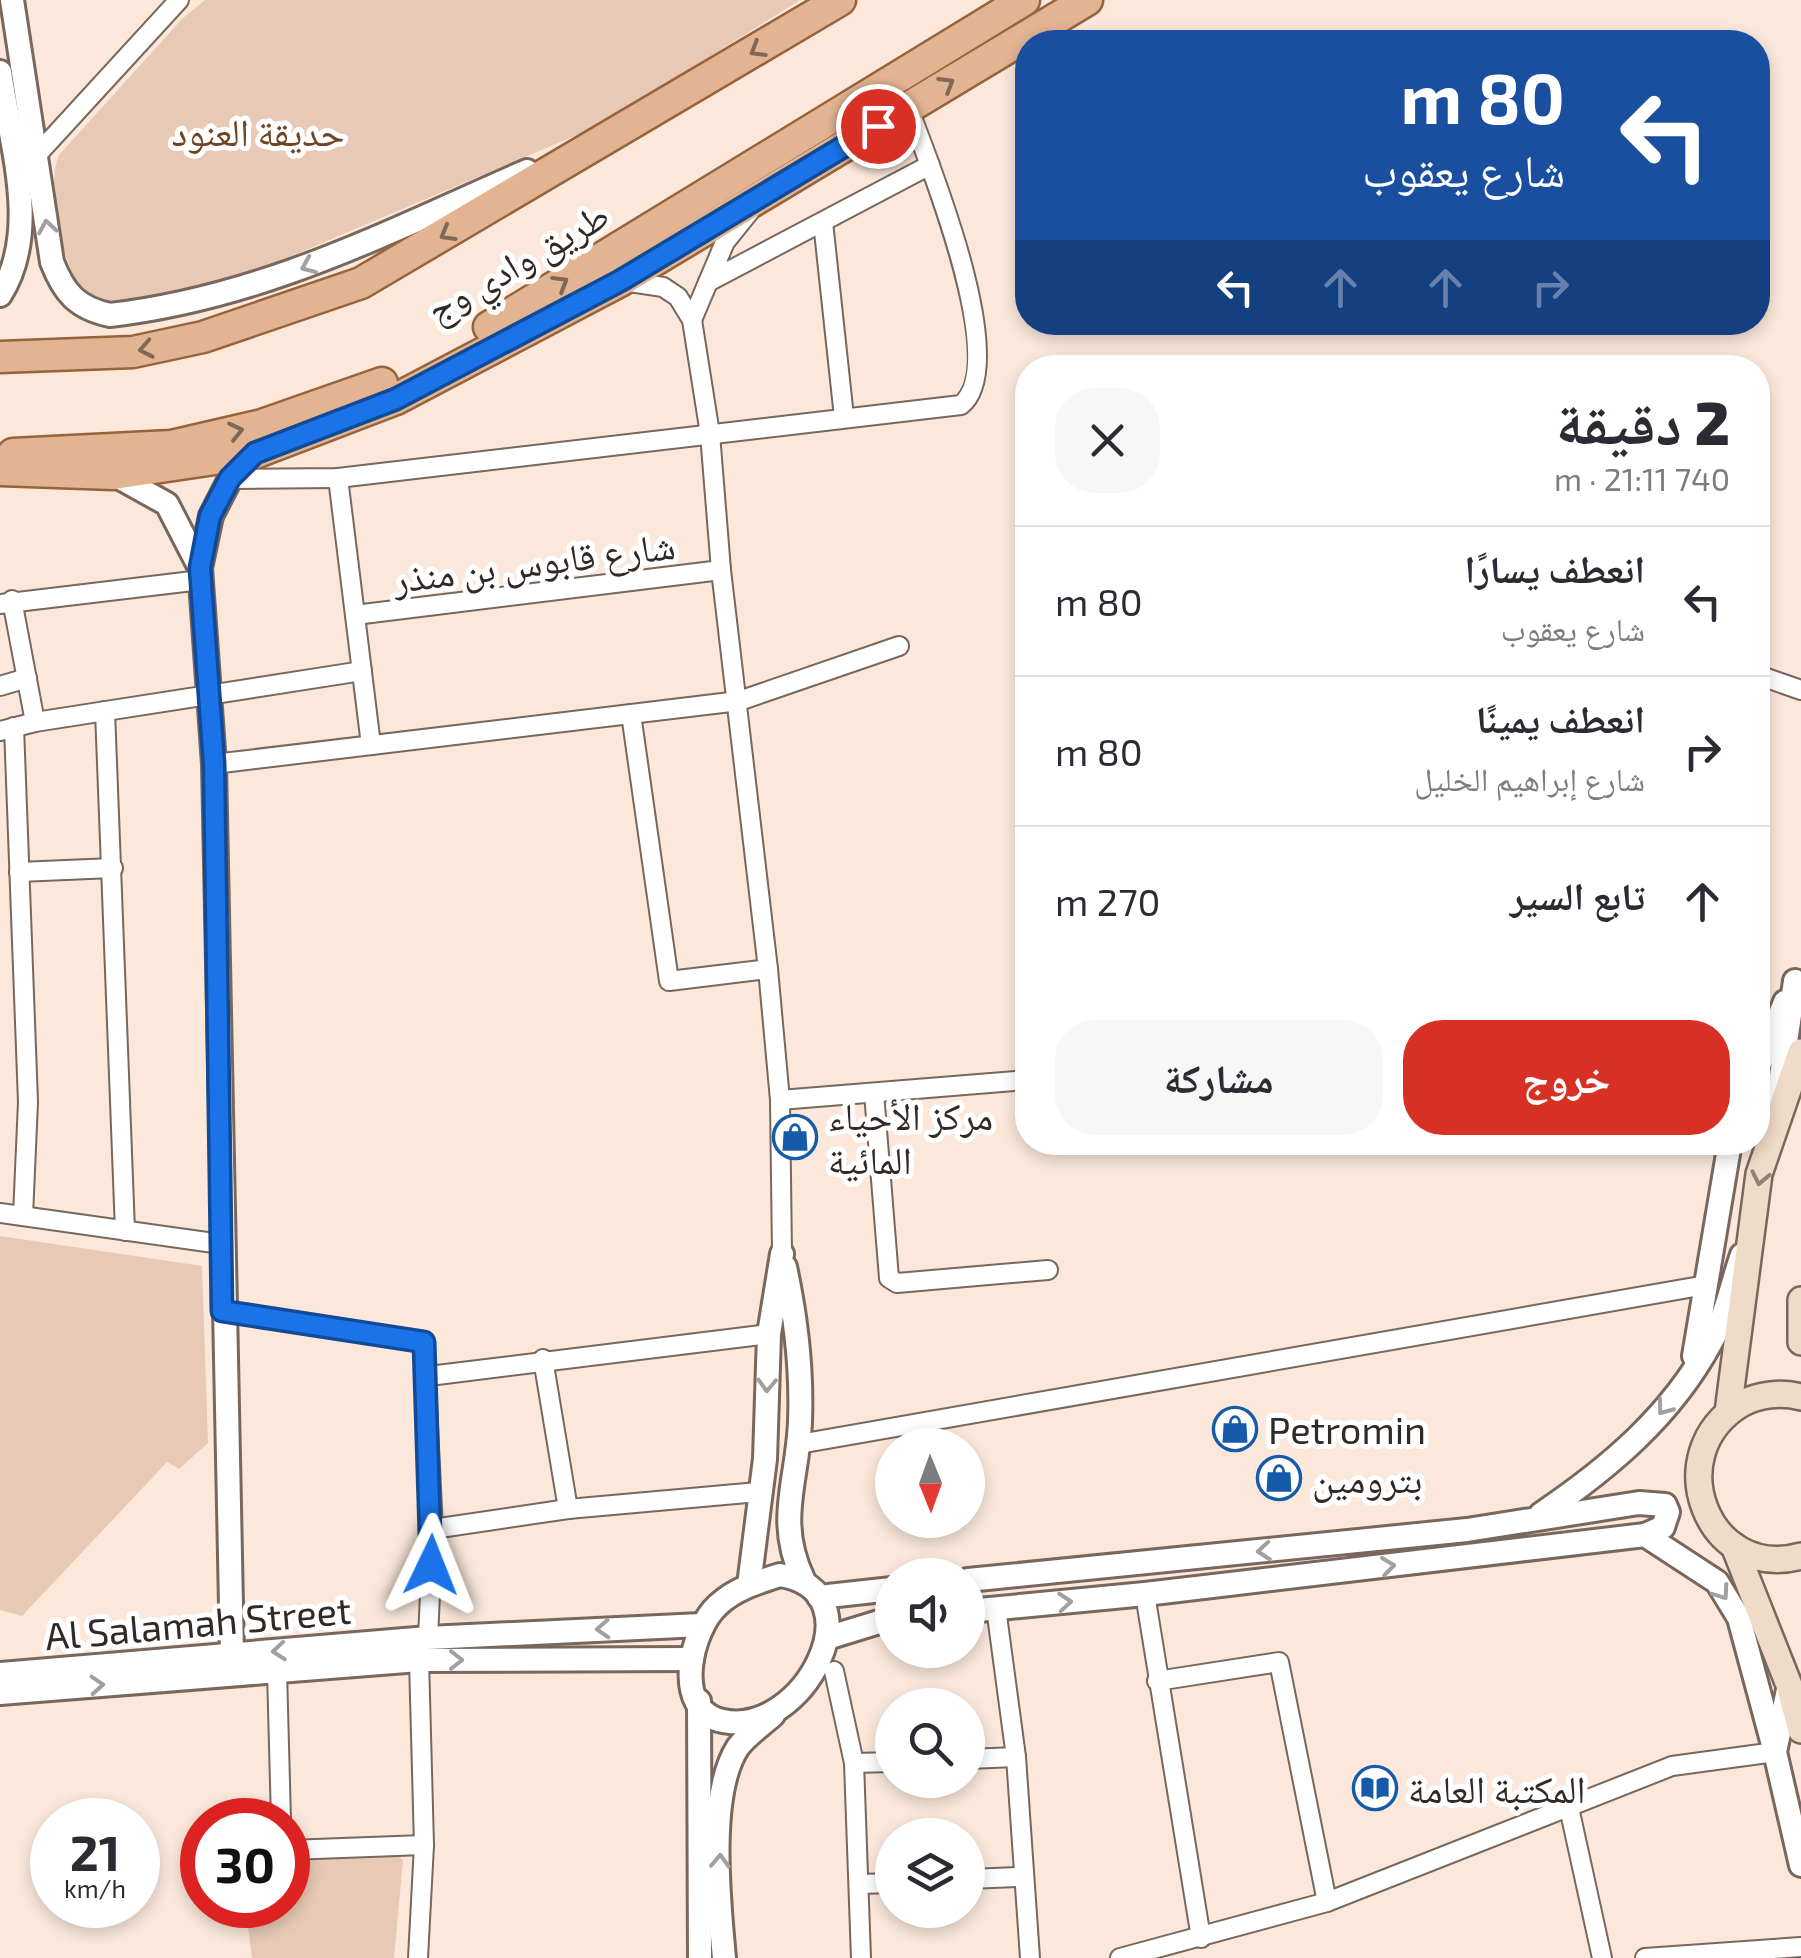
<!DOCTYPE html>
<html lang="ar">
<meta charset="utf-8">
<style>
body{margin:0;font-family:"Exo 2","Noto Naskh Arabic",sans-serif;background:#f7f7f7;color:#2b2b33;direction:rtl;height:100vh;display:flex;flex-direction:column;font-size:38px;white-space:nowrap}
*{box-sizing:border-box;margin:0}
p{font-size:32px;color:#7c7c81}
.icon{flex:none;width:55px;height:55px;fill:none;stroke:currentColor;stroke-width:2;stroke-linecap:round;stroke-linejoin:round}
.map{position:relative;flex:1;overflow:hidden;direction:ltr}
.drawer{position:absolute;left:1015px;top:355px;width:755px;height:800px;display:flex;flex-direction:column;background:#fff;border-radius:40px;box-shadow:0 5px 15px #0003;direction:rtl}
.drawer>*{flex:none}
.banner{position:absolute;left:1015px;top:30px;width:755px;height:305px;border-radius:40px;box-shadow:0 5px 15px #0003;direction:rtl;background:#1a4fa0;color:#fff;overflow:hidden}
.needle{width:65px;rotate:179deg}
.buttons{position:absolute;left:875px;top:1428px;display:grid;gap:20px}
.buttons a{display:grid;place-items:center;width:110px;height:110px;border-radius:50%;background:#fff;box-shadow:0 5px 15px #0003;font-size:50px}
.speed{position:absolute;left:30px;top:1798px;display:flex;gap:20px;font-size:50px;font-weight:700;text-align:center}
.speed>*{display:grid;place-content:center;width:130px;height:130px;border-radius:50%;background:#fff;box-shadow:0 5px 15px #0003;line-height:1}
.speed small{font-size:25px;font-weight:400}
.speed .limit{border:15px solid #d22;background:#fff;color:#111}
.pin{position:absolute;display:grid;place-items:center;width:85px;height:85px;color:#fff;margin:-42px;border:5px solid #fff;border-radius:50%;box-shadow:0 2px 10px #0007}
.me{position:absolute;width:110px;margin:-55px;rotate:2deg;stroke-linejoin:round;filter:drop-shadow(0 0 8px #0008)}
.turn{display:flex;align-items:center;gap:35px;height:210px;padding:0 40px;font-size:45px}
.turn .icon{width:130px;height:130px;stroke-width:2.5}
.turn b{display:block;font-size:70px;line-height:85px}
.lanes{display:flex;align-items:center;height:95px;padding:0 40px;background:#0003;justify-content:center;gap:50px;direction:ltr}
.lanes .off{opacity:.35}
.round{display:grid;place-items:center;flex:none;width:105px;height:105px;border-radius:40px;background:#f7f7f7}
.overview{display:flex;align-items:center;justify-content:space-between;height:170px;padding:0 40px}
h1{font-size:60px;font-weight:800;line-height:75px}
.button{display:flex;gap:20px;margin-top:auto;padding:20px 40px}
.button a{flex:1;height:115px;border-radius:40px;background:#d93025;color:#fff;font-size:40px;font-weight:800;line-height:115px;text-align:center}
.button a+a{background:#f7f7f7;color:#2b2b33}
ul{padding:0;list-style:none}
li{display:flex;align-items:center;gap:30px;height:150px;padding:0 40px;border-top:2px solid #e1e1e2}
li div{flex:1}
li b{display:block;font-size:38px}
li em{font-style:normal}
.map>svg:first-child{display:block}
.green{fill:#e7c9b5}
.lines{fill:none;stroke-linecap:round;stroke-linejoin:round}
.minor-casing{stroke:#78675c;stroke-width:22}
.tertiary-casing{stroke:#78675c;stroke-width:28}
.secondary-casing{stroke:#78675c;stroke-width:30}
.primary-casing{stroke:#97633c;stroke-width:35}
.minor{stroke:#fff;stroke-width:18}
.tertiary{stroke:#fff;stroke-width:22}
.secondary{stroke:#f0dac8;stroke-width:25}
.primary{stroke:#e2b491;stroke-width:30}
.oneway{stroke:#806856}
.oneway2{stroke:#a29f9d}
.oneway3{stroke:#908276}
.route-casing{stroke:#114b97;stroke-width:25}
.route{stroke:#1a73e8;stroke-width:18}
.labels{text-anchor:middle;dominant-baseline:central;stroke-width:10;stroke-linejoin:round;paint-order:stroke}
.park-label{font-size:38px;fill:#6e4422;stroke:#fff}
.street-label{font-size:38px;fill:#302925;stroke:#fff}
.poi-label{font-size:38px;fill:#302925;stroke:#fff;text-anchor:start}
</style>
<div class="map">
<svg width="1801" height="1958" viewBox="0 0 1801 1958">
<rect width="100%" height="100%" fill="#fbe8db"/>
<g class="green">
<path d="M205,0H800L598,126L228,283L106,306C97,301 86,295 80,287C61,260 46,185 59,155L182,19Z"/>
<polygon points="0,1236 202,1266 208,1443 179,1469 167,1462 22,1616 0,1610"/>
<polygon points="393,1850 403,1860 394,1958 252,1958 245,1905 288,1905 288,1857"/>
</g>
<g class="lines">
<defs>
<g id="minor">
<polyline points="35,157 179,0"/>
<polyline points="823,222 844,417"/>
<polyline points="623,281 663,287 678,297 692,320 710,434 721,570 768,969 780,1100 782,1254"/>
<polyline points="708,282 930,165"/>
<polyline points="692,320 725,242 750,211"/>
<polyline points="338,478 371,745"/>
<path d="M230,479L338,478L961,405C1012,365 928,160 908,107"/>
<polyline points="12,600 35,722"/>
<polyline points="0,604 201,580"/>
<polyline points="355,615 721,570"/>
<polyline points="1758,675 1801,690"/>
<polyline points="0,686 27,678"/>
<polyline points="105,711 125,1231"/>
<polyline points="631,714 669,981 768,969"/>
<polyline points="14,727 28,1102 23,1216"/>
<polyline points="0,731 35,722 362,671"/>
<polyline points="214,764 739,701 899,646"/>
<polyline points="19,872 113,868"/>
<polyline points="874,1093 889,1278 897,1283 1048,1270"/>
<polyline points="780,1100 1028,1080"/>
<polyline points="0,1213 221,1244"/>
<polyline points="222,1311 424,1342 433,1529 428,1638"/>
<polyline points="543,1359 568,1509"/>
<polyline points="429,1376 769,1334"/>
<polyline points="799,1444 1706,1285"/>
<polyline points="433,1529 568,1509 758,1492"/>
<polyline points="1145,1594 1201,1938"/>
<polyline points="996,1608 1016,1757 1030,1958"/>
<polyline points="277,1671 281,1820"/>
<polyline points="834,1671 854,1763 861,1958"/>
<polyline points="1157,1681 1279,1662 1327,1902"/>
<polyline points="968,1759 1016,1757"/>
<polyline points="854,1763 892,1762"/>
<polyline points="1568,1803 1602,1958"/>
<polyline points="288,1850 424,1845"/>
<polyline points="968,1879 1021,1877"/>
<polyline points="860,1884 892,1883"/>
<polyline points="418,1958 424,1845 419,1660"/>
<polyline points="1120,1958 1327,1902 1672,1766 1775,1752"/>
<polyline points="1645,1958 1801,1947"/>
</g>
<g id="tertiary">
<path d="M12,0L52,262C64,293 77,308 110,315C264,297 387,232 527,171"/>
<path d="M0,72C10,143 41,231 0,295"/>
<polyline points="113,474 167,504 200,568"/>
<polyline points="1758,1068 1785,1002"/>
<polyline points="1778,1096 1795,981"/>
<path d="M785,1267C796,1318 802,1368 800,1421C798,1481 775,1520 803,1579"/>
<polyline points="1694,1356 1730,1142"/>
<path d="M1541,1514C1609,1468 1671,1416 1711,1342C1726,1316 1732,1283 1742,1255"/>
<polyline points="1645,1535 1717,1582 1739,1618 1775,1752"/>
<path d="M780,1575C880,1591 803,1738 723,1721C671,1711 691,1629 718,1605C735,1589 758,1582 780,1575Z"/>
<polyline points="968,1580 1467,1530 1639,1503 1665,1505 1668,1512 1663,1527 1645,1535 1145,1594 968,1611"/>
<polyline points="749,1585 765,1459 769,1334 782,1254"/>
<polyline points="819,1597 892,1589"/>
<polyline points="827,1638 892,1618"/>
<polyline points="232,1655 214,764 200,568 211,516 230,479 255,453"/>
<polyline points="0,1674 428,1638 701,1625"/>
<polyline points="1789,1685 1775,1752 1801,1865"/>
<polyline points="0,1693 419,1660 692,1659"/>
<polyline points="699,1701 700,1958"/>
<path d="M724,1958C719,1903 707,1794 738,1747C747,1735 762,1725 773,1715"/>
</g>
<g id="secondary">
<polyline points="1801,1300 1801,1342"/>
<path d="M1801,1397C1782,1392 1759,1394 1741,1404C1658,1454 1708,1582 1801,1556"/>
<polyline points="1728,1412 1759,1174 1801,1052"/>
<polyline points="1734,1546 1789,1685 1801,1730"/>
</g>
<g id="primary">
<polyline points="489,327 1024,0"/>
<polyline points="0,357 133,352 203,337 361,283 840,0"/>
<polyline points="13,454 171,446 262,425 382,383"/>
<polyline points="0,470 113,474 255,453 396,399 620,281 1087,0"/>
</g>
</defs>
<use href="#minor" class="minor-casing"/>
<use href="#tertiary" class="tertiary-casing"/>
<use href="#secondary" class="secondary-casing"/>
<use href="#primary" class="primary-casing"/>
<use href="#minor" class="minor"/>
<use href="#tertiary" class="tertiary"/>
<use href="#secondary" class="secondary"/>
<use href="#primary" class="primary"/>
</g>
<defs><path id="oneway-chevron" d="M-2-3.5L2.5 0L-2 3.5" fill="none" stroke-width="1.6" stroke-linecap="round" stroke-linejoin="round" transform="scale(2.5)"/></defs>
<g class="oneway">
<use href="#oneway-chevron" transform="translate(757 50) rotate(149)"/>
<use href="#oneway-chevron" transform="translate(947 84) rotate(-31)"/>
<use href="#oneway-chevron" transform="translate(447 234) rotate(150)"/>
<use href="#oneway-chevron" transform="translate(561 283) rotate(-31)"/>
<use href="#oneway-chevron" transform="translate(146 349) rotate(169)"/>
<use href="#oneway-chevron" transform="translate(236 431) rotate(-13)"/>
</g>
<g class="oneway2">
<use href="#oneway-chevron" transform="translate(47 227) rotate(-99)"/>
<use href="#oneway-chevron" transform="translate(308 266) rotate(157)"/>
<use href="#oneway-chevron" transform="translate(767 1385) rotate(92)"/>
<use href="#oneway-chevron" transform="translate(1664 1408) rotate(127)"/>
<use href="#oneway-chevron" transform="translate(1264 1551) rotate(175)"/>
<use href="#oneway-chevron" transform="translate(1388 1566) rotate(-7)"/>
<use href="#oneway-chevron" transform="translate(1722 1593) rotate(55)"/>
<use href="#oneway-chevron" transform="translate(1065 1602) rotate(-5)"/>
<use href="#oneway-chevron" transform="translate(603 1629) rotate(177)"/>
<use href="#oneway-chevron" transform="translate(279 1651) rotate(175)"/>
<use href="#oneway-chevron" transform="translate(456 1660)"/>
<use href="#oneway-chevron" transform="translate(97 1685) rotate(-4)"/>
<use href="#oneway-chevron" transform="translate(720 1861) rotate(-88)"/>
</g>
<use class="oneway3" href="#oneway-chevron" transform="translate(1760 1178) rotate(102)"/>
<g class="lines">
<defs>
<polyline id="route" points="431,1565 424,1342 222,1311 214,764 200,568 210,516 230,478 255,453 396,399 620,281 878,126"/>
</defs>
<use href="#route" class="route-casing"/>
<use href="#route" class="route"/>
</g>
<defs>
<symbol id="shop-ring" viewBox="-11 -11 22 22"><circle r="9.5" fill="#fff" stroke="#165aaa" stroke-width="1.5"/><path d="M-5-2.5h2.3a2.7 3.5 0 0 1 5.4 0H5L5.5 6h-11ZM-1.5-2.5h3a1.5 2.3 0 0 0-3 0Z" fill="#165aaa"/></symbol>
<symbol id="library-ring" viewBox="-11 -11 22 22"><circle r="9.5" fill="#fff" stroke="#165aaa" stroke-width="1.5"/><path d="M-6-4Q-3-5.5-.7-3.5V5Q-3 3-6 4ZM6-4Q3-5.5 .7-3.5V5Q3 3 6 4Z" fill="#165aaa"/></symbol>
</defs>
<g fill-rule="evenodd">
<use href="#shop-ring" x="770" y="1112" width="50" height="50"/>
<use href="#shop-ring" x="1210" y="1404" width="50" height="50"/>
<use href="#shop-ring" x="1254" y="1453" width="50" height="50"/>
<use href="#library-ring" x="1350" y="1763" width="50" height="50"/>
</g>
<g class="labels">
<g class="park-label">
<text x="258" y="131">حديقة العنود</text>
</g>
<g class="street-label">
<text transform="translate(517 261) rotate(-30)">طريق وادي وج</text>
<text transform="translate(534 561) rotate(-7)">شارع قابوس بن منذر</text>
<text transform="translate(198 1622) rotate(-5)">Al Salamah Street</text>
</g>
<g class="poi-label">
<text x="828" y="1115">مركز الأحياء<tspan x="828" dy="44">المائية</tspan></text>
<text x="1268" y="1429">Petromin</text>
<text x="1312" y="1478">بترومين</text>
<text x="1408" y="1788">المكتبة العامة</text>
</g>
</g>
</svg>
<div class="buttons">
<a><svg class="needle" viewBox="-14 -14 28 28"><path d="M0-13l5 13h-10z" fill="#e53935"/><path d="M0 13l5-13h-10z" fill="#7c7c81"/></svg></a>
<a><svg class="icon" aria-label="sound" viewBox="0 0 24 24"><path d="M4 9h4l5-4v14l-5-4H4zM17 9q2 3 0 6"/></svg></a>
<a><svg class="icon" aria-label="search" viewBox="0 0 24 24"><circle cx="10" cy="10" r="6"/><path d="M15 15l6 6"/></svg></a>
<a><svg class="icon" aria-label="layers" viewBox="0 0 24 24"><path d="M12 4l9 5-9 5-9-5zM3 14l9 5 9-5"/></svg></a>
</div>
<div class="speed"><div>21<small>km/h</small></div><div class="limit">30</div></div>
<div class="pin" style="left:878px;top:126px;background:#d93025"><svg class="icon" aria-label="arrive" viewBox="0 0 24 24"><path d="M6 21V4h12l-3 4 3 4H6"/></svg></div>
<svg class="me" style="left:431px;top:1565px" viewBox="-20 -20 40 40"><path d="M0-17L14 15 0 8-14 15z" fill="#1a73e8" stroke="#fff" stroke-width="4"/></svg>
<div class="banner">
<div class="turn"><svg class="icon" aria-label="left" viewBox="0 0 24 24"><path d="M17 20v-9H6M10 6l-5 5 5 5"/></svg><div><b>80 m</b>شارع يعقوب</div></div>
<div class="lanes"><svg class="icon" aria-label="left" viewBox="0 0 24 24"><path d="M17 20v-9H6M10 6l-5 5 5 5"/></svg><svg class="icon off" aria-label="ahead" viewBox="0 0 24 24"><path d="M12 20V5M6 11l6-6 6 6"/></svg><svg class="icon off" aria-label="ahead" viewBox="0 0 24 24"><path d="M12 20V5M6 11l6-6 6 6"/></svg><svg class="icon off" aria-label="right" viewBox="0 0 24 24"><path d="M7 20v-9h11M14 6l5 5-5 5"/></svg></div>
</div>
<section class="drawer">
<div class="overview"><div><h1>2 دقيقة</h1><p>740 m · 21:11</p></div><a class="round"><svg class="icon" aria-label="close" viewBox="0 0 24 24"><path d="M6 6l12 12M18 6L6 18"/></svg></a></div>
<ul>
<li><svg class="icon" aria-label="left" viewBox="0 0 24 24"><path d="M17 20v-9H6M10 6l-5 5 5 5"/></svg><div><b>انعطف يسارًا</b><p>شارع يعقوب</p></div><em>80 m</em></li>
<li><svg class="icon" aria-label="right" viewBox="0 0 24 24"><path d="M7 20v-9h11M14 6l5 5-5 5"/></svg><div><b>انعطف يمينًا</b><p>شارع إبراهيم الخليل</p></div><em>80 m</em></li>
<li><svg class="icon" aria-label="ahead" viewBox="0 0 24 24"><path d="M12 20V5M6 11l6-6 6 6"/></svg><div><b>تابع السير</b></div><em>270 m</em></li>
</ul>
<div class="button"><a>خروج</a><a>مشاركة</a></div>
</section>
</div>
